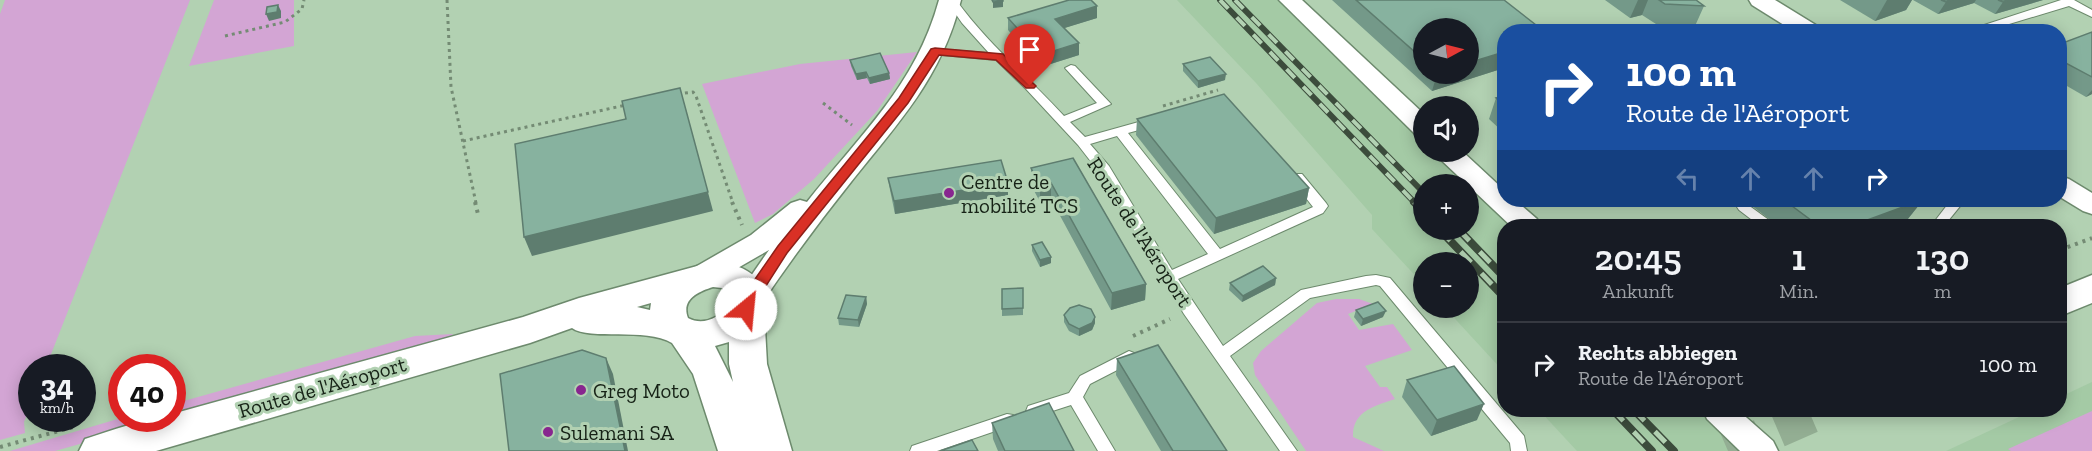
<!DOCTYPE html>
<html lang="de">
<meta charset="utf-8">
<style>
body{margin:0;font-family:"Zilla Slab",serif;background:#20242c;color:#f1f3f6;height:100vh;display:flex;flex-direction:column;font-size:22px;white-space:nowrap}
*{box-sizing:border-box;margin:0}
p{font-size:20px;color:#9ea1a6}
.icon{flex:none;width:33px;height:33px;fill:none;stroke:currentColor;stroke-width:2;stroke-linecap:round;stroke-linejoin:round}
.map{position:relative;flex:1;overflow:hidden}
.sheet{position:absolute;left:1497px;top:219px;width:570px;height:198px;display:flex;flex-direction:column;background:#171b24;border-radius:24px;box-shadow:0 3px 15px #0003}
.sheet>*{flex:none}
.banner{position:absolute;left:1497px;top:24px;width:570px;height:183px;border-radius:24px;box-shadow:0 3px 15px #0003;background:#1a4fa0;color:#fff;overflow:hidden}
.needle{width:39px;rotate:83deg}
.controls{position:absolute;left:1413px;top:18px;display:grid;gap:12px}
.controls a{display:grid;place-items:center;width:66px;height:66px;border-radius:50%;background:#171b24;box-shadow:0 3px 15px #0003;font-size:30px}
.speed{position:absolute;left:18px;top:354px;display:flex;gap:12px;font-size:30px;font-weight:700;text-align:center}
.speed>*{display:grid;place-content:center;width:78px;height:78px;border-radius:50%;background:#171b24;box-shadow:0 3px 15px #0003;line-height:1}
.speed small{font-size:15px;font-weight:400}
.speed .limit{border:9px solid #d22;background:#fff;color:#111}
.pin{position:absolute;display:grid;place-items:center;width:51px;height:51px;color:#fff;margin:-62px -26px;border-radius:50% 50% 50% 0;rotate:-45deg;box-shadow:0 0 6px #0007}
.pin .icon{rotate:45deg}
.me{position:absolute;width:66px;margin:-33px;rotate:28deg;stroke-linejoin:round;filter:drop-shadow(0 0 4px #0008)}
.turn{display:flex;align-items:center;gap:21px;height:126px;padding:0 30px;font-size:27px}
.turn .icon{width:78px;height:78px;stroke-width:2.5}
.turn b{display:block;font-size:42px;line-height:51px}
.lanes{display:flex;align-items:center;height:57px;padding:0 30px;background:#0003;justify-content:center;gap:30px;direction:ltr}
.lanes .off{opacity:.35}
.eta{display:flex;justify-content:space-evenly;align-items:center;height:102px;text-align:center}
.eta b{font-size:36px;font-weight:600;line-height:42px}
ul{padding:0;list-style:none}
li{display:flex;align-items:center;gap:18px;height:84px;padding:0 30px;border-top:2px solid #363941}
li div{flex:1}
li b{display:block;font-size:22px}
li em{font-style:normal}
.map>svg:first-child{display:block}
.built{fill:#a4caa5;fill-rule:evenodd}
.green{fill:#d3a5d4}
.lines{fill:none;stroke-linecap:round;stroke-linejoin:round}
.secondary-tunnel{stroke:#93ae93;stroke-width:36;stroke-dasharray:36 18;stroke-linecap:butt}
.lane-casing{stroke:#6d8a6d;stroke-width:2}
.street-casing{stroke:#6d8a6d;stroke-width:3}
.secondary-casing{stroke:#6d8a6d;stroke-width:3}
.path-far1{stroke:#748b74;stroke-width:3;stroke-dasharray:3 4;stroke-linecap:butt}
.path{stroke:#748b74;stroke-width:4;stroke-dasharray:3 5;stroke-linecap:butt}
.lane{fill:#fff;fill-rule:evenodd}
.street{fill:#fff;fill-rule:evenodd}
.secondary{fill:#fff;fill-rule:evenodd}
.rail-far1-casing{stroke:#3c4c3c;stroke-width:6}
.rail-casing{stroke:#3c4c3c;stroke-width:8}
.rail-far1{stroke:#b2d1b2;stroke-width:4;stroke-dasharray:12;stroke-linecap:butt}
.rail{stroke:#b2d1b2;stroke-width:5;stroke-dasharray:15;stroke-linecap:butt}
.wall{fill:#749989;fill-rule:evenodd}
.shaded-wall{fill:#5e7d6f}
.building{fill:#87b29f;stroke:#5e7d6f;stroke-width:1.5}
.route{fill:#d93025;stroke:#8d1f18;stroke-width:1.5}
.poi-dot{fill:#88268f;stroke:#b2d1b2;stroke-width:2}
.labels{text-anchor:middle;dominant-baseline:central;stroke-width:6;stroke-linejoin:round;paint-order:stroke}
.poi-label{font-size:21px;fill:#162216;stroke:#b2d1b2;text-anchor:start}
.street-label{font-size:21px;fill:#162216;stroke:#b2d1b2}
</style>
<div class="map">
<svg width="2092" height="451" viewBox="0 0 2092 451">
<rect width="100%" height="100%" fill="#b2d1b2"/>
<g class="built">
<path d="M1177,0H1290L1423,128L1424,152H1448L1527,226H1504V372L1445,308H1468V262H1424L1423,284L1372,229V215L1256,83ZM1424,184H1468V230H1424Z"/>
<polygon points="2092,382 2092,451 1946,451 2034,410 2060,410 2060,397"/>
<polygon points="1539,410 1718,410 1762,451 1577,451"/>
</g>
<g class="green">
<polygon points="5,0 190,0 46,367 32,368 31,404 24,422 25,433 0,440 0,14"/>
<polygon points="214,0 294,0 294,46 189,66"/>
<polygon points="917,52 877,111 814,179 773,214 755,223 702,84 800,64"/>
<path d="M1336,299H1359L1373,304L1348,314L1359,330L1393,324L1412,350L1365,366L1380,387H1387L1395,399C1375,406 1352,411 1353,437L1384,451H1306L1255,375L1253,363L1261,351L1317,303Z"/>
<polygon points="453,334 448,339 173,417 173,404 415,336"/>
<polygon points="2092,411 2092,451 2011,451 2008,449"/>
<polygon points="121,418 168,419 55,451 10,451"/>
</g>
<g class="lines">
<polyline class="secondary-tunnel" points="1728,451 1823,410"/>
<defs>
<g id="lane">
<path d="M946,0H956C987,43 1028,77 1064,116L1097,103L1065,68L1071,65L1075,66L1111,104L1070,122L1085,137L1153,118L1157,119L1159,122L1157,125L1128,133L1220,249L1313,207L1292,180L1291,177L1292,174H1302L1326,203L1328,206L1323,213L1178,279L1223,346L1301,290L1366,276L1376,275L1390,278L1524,436L1527,451H1511L1510,443L1380,286L1376,285L1310,298L1230,356L1297,451H1280L1184,314L1099,172L1078,145L1026,89L996,60L931,54V50L935,49L989,53L962,23ZM1117,136L1208,254L1172,270L1109,166L1090,144Z"/>
<polygon points="2061,0 2074,0 2092,10 2092,17 2069,6 1986,31 1979,32 1976,29 1978,27"/>
<polygon points="1951,200 1965,200 1944,226 1931,226"/>
<polygon points="1744,202 1773,223 1774,226 1760,226 1739,210 1737,207"/>
<polygon points="1129,351 1134,353 1138,360 1135,364 1127,365 1090,384 1083,397 1115,451 1098,451 1071,405 1034,417 1028,416 1026,411 1028,406 1069,393 1080,376"/>
<polygon points="1007,414 1013,415 1015,420 1013,425 937,451 910,451 912,446"/>
</g>
<g id="street">
<path d="M939,0H961C942,77 899,122 851,182C819,222 788,264 759,307L749,310L739,307L735,299L769,250L710,284L700,287L690,284L686,277L690,270L751,235L791,203L800,200L807,202C860,135 916,85 939,0Z"/>
<polygon points="1279,0 1302,0 1424,114 1424,136 1415,134"/>
<polygon points="1749,0 1775,0 1819,27 1822,32 1795,32 1752,5"/>
<polygon points="1436,152 1463,152 1504,190 1504,200 1515,200 1537,219 1540,226 1511,226 1439,158"/>
<polygon points="2060,176 2069,179 2092,193 2092,214 2083,211 2060,197"/>
<polygon points="1703,410 1738,410 1773,441 1778,451 1740,451 1707,419"/>
</g>
<g id="secondary">
<path d="M712,262C738,264 754,269 766,293L764,310L767,364L792,451H718L693,374L672,343C645,327 590,341 572,328L530,343L156,451H79L85,439C113,430 143,418 172,418V414L523,317L579,298ZM713,287L722,288L731,294L730,306C718,318 703,326 688,318C681,300 697,292 713,287ZM651,303L650,310L637,307ZM729,342V364L733,382L715,346Z"/>
<polygon points="2092,275 2092,303 2060,316 2060,288"/>
</g>
</defs>
<use href="#lane" class="lane-casing"/>
<use href="#street" class="street-casing"/>
<use href="#secondary" class="secondary-casing"/>
<g class="path-far1">
<polyline points="447,0 451,87 476,203"/>
<polyline points="225,36 285,22 302,9 304,0"/>
<polyline points="678,94 693,92 696,96 733,203"/>
<polyline points="823,103 852,125"/>
<polyline points="1163,106 1218,90"/>
<polyline points="463,141 626,105"/>
</g>
<g class="path">
<polyline points="475,202 478,214"/>
<polyline points="732,202 742,225"/>
<polyline points="2060,250 2092,238"/>
<polyline points="1133,336 1170,319"/>
<polyline points="0,447 77,426"/>
</g>
<use href="#lane" class="lane"/>
<use href="#street" class="street"/>
<use href="#secondary" class="secondary"/>
<defs>
<g id="rail-far1">
<polyline points="1220,0 1415,203"/>
<polyline points="1235,0 1424,193"/>
</g>
<g id="rail">
<polyline points="1414,202 1424,212"/>
<polyline points="1440,230 1504,297"/>
<polyline points="1459,230 1504,277"/>
<polyline points="1613,410 1652,451"/>
<polyline points="1634,410 1674,451"/>
</g>
</defs>
<use href="#rail-far1" class="rail-far1-casing"/>
<use href="#rail" class="rail-casing"/>
<use href="#rail-far1" class="rail-far1"/>
<use href="#rail" class="rail"/>
</g>
<g class="wall">
<path d="M1332,0H1504V68L1432,91ZM1424,28L1468,74H1424Z"/>
<polygon points="1605,0 1696,0 1704,6 1695,26 1656,24 1642,15 1630,18"/>
<polygon points="1840,0 1912,0 1906,10 1875,21"/>
<polygon points="1913,0 2043,0 1995,14 1974,3 1938,14"/>
<polygon points="1097,6 1097,18 1064,28 1079,43 1079,55 1041,67 1008,30 1008,18"/>
<polygon points="2092,32 2092,94 2086,97 2060,82 2060,44"/>
<polygon points="850,60 889,73 890,79 870,84 867,78 857,80 851,66"/>
<polygon points="1183,64 1225,80 1198,88 1183,71"/>
<polygon points="1504,96 1504,133 1489,119 1496,98"/>
<polygon points="1137,119 1309,188 1306,204 1214,234 1136,135"/>
<polygon points="1073,158 1146,284 1145,300 1111,310 1051,199 1040,202 1031,185 1031,168"/>
<polygon points="888,178 1008,195 895,214 890,190"/>
<polygon points="1754,200 1923,200 1907,220 1892,226 1778,226 1751,205"/>
<polygon points="1032,245 1051,257 1051,263 1040,267 1032,251"/>
<polygon points="1276,278 1275,285 1242,302 1229,290 1230,283"/>
<polygon points="1023,288 1023,315 1002,316 1002,289"/>
<polygon points="866,297 867,304 859,327 839,325 838,318"/>
<polygon points="1356,310 1383,317 1361,326 1354,317"/>
<polygon points="1064,315 1095,323 1092,330 1079,336 1069,331 1064,322"/>
<polygon points="1117,359 1227,451 1161,451 1116,375"/>
<polygon points="1407,380 1477,420 1431,436 1402,397"/>
<polygon points="992,423 1074,451 998,451 993,439"/>
</g>
<g class="shaded-wall">
<polygon points="1638,0 1648,0 1642,15 1630,18"/>
<polygon points="1887,0 1912,0 1906,10 1875,21"/>
<polygon points="1953,0 1976,0 1974,3 1938,14 1946,2"/>
<polygon points="2011,0 2043,0 1995,14 2003,2"/>
<polygon points="1003,1 1003,7 993,8 993,2"/>
<polygon points="278,5 281,11 281,18 269,21 266,14"/>
<polygon points="1097,6 1097,18 1055,31 1055,19"/>
<polygon points="1079,43 1079,55 1041,67 1041,55"/>
<polygon points="1504,52 1504,68 1432,91 1437,74 1468,74 1468,63"/>
<polygon points="866,72 867,78 857,80 856,74"/>
<polygon points="889,73 890,79 870,84 869,78"/>
<polygon points="1226,74 1225,80 1198,88 1198,81"/>
<polygon points="680,88 713,211 532,256 524,237"/>
<polygon points="2092,90 2092,94 2086,97"/>
<polygon points="1008,183 1008,195 895,214 894,201"/>
<polygon points="1051,183 1051,199 1040,202 1040,186"/>
<polygon points="1309,188 1306,204 1214,234 1216,218"/>
<polygon points="1923,200 1907,220 1892,226 1851,226"/>
<polygon points="1051,257 1051,263 1040,267 1040,260"/>
<polygon points="1276,278 1275,285 1242,302 1243,296"/>
<polygon points="1146,284 1145,300 1111,310 1112,293"/>
<polygon points="866,297 867,304 859,327 858,320"/>
<polygon points="1386,311 1383,317 1361,326 1363,319"/>
<polygon points="1095,317 1095,323 1092,330 1079,336 1079,329"/>
<polygon points="606,358 613,374 628,451 625,451"/>
<polygon points="1484,404 1477,420 1431,436 1437,420"/>
</g>
<g class="building">
<polygon points="992,0 1003,0 1003,1 993,2"/>
<polygon points="1069,0 1091,0 1097,6 1055,19 1079,43 1041,55 1008,18"/>
<polygon points="1356,0 1504,0 1545,32 1504,32 1504,52 1468,63 1468,28 1424,28 1424,60"/>
<polygon points="1659,0 1696,0 1704,6 1665,4"/>
<polygon points="1941,0 1953,0 1946,2"/>
<polygon points="1998,0 2011,0 2003,2"/>
<polygon points="278,5 277,12 266,14 267,7"/>
<polygon points="2092,32 2092,77 2060,60 2060,44"/>
<polygon points="880,53 889,73 869,78 866,72 856,74 850,60"/>
<polygon points="1210,57 1226,74 1198,81 1183,64"/>
<polygon points="680,88 708,192 524,237 515,144 626,119 622,101"/>
<polygon points="1224,94 1309,188 1216,218 1137,119"/>
<polygon points="1504,96 1504,106 1496,98"/>
<polygon points="1073,158 1146,284 1112,293 1051,183 1040,186 1031,168"/>
<polygon points="1001,160 1008,183 894,201 888,178"/>
<polygon points="1784,200 1922,200 1851,226 1819,226"/>
<polygon points="1684,220 1705,220 1730,226 1669,226"/>
<polygon points="1042,242 1051,257 1040,260 1032,245"/>
<polygon points="1263,266 1276,278 1243,296 1230,283"/>
<polygon points="1023,288 1023,308 1002,309 1002,289"/>
<polygon points="846,295 866,297 858,320 838,318"/>
<polygon points="1378,302 1386,311 1363,319 1356,310"/>
<polygon points="1079,305 1091,309 1095,317 1092,323 1079,329 1069,324 1064,315 1070,308"/>
<polygon points="1158,345 1227,451 1173,451 1117,359"/>
<polygon points="582,350 606,358 625,451 509,451 500,374"/>
<polygon points="1454,366 1484,404 1437,420 1407,380"/>
<polygon points="1049,403 1074,451 1005,451 992,423"/>
<polygon points="972,440 978,451 940,451"/>
</g>
<polygon class="route" points="935,48 1003,54 1036,86 1034,88 1026,88 996,60 939,55 908,103 787,253 757,300 752,313 741,313 739,309 744,295 778,246 899,98 931,49"/>
<g class="poi-dot">
<circle cx="949" cy="193" r="6"/>
<circle cx="581" cy="390" r="6"/>
<circle cx="548" cy="432" r="6"/>
</g>
<g class="labels">
<g class="poi-label">
<text x="961" y="181">Centre de<tspan x="961" dy="24">mobilité TCS</tspan></text>
<text x="593" y="390">Greg Moto</text>
<text x="560" y="432">Sulemani SA</text>
</g>
<g class="street-label">
<text transform="translate(1140 232) rotate(57)">Route de l'Aéroport</text>
<text transform="translate(322 387) rotate(-16)">Route de l'Aéroport</text>
</g>
</g>
</svg>
<div class="controls">
<a><svg class="needle" viewBox="-14 -14 28 28"><path d="M0-13l5 13h-10z" fill="#e53935"/><path d="M0 13l5-13h-10z" fill="#9ea1a6"/></svg></a>
<a><svg class="icon" aria-label="sound" viewBox="0 0 24 24"><path d="M4 9h4l5-4v14l-5-4H4zM17 9q2 3 0 6"/></svg></a>
<a>+</a>
<a>−</a>
</div>
<div class="speed"><div>34<small>km/h</small></div><div class="limit">40</div></div>
<div class="pin" style="left:1030px;top:86px;background:#d93025"><svg class="icon" aria-label="arrive" viewBox="0 0 24 24"><path d="M6 21V4h12l-3 4 3 4H6"/></svg></div>
<svg class="me" style="left:746px;top:309px" viewBox="-20 -20 40 40"><circle r="19" fill="#fff"/><path d="M0-13L10 11 0 6-10 11z" fill="#d93025"/></svg>
<div class="banner">
<div class="turn"><svg class="icon" aria-label="right" viewBox="0 0 24 24"><path d="M7 20v-9h11M14 6l5 5-5 5"/></svg><div><b>100 m</b>Route de l'Aéroport</div></div>
<div class="lanes"><svg class="icon off" aria-label="left" viewBox="0 0 24 24"><path d="M17 20v-9H6M10 6l-5 5 5 5"/></svg><svg class="icon off" aria-label="ahead" viewBox="0 0 24 24"><path d="M12 20V5M6 11l6-6 6 6"/></svg><svg class="icon off" aria-label="ahead" viewBox="0 0 24 24"><path d="M12 20V5M6 11l6-6 6 6"/></svg><svg class="icon" aria-label="right" viewBox="0 0 24 24"><path d="M7 20v-9h11M14 6l5 5-5 5"/></svg></div>
</div>
<section class="sheet">
<div class="eta">
<div><b>20:45</b><p>Ankunft</p></div>
<div><b>1</b><p>Min.</p></div>
<div><b>130</b><p>m</p></div>
</div>
<ul>
<li><svg class="icon" aria-label="right" viewBox="0 0 24 24"><path d="M7 20v-9h11M14 6l5 5-5 5"/></svg><div><b>Rechts abbiegen</b><p>Route de l'Aéroport</p></div><em>100 m</em></li>
</ul>
</section>
</div>
